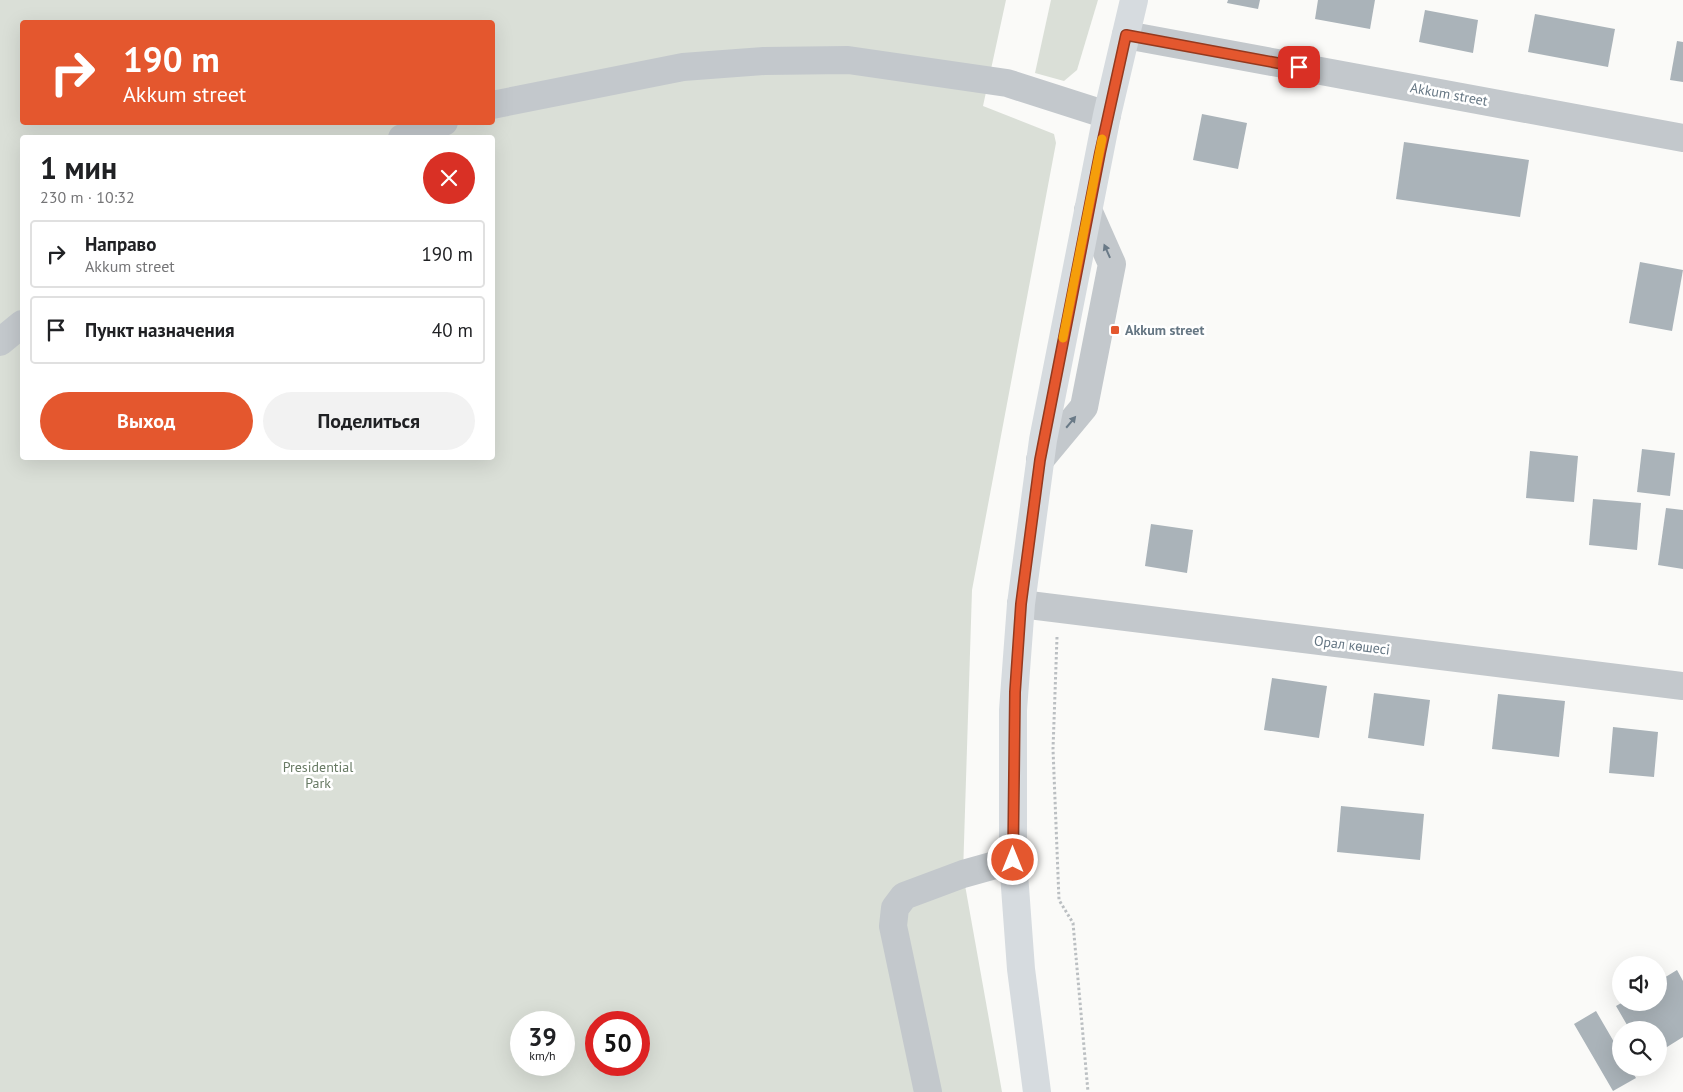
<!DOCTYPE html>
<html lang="ru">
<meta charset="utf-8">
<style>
body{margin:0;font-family:"PT Sans",sans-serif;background:#f2f2f2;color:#202124;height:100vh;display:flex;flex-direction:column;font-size:19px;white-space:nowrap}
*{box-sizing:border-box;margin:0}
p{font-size:16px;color:#757577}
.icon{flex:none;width:28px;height:28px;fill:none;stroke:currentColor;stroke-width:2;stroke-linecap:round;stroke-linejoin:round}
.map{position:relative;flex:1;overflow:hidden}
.side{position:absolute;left:20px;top:135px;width:475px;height:325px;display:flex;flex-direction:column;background:#fff;border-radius:5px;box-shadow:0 5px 20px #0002}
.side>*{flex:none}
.guide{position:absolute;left:20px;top:20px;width:475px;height:105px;border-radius:5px;box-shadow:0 5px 20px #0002;background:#e4572e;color:#fff;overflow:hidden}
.tools{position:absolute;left:1612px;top:956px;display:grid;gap:10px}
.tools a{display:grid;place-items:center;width:55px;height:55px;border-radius:50%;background:#fff;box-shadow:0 5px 20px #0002;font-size:25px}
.speed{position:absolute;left:510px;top:1011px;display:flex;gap:10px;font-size:25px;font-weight:700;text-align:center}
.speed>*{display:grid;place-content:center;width:65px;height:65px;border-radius:50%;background:#fff;box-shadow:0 5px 20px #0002;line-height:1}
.speed small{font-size:12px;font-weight:400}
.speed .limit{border:8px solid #d22;background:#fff;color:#111}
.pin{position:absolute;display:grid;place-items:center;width:42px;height:42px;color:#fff;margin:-21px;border-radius:10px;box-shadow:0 2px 8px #0006}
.me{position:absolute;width:55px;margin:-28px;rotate:0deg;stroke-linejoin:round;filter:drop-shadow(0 0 4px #0008)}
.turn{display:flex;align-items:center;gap:18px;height:105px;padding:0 20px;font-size:22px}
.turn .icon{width:65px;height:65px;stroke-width:2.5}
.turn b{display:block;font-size:35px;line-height:42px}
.round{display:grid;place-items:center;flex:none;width:52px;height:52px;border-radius:26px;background:#f2f2f2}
.overview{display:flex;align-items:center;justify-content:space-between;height:85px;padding:0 20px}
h1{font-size:30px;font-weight:800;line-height:38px}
.action{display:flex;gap:10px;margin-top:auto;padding:10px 20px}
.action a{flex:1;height:58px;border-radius:30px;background:#e4572e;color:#fff;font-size:20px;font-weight:800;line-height:58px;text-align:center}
.action a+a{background:#f2f2f2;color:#202124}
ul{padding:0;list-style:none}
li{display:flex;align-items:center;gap:15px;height:68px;margin:0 10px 8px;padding:0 10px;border:2px solid #e0e0e0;border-radius:5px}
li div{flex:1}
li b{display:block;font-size:19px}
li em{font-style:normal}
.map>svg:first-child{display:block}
.green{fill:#dadfd7;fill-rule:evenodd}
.building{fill:#aab3b9}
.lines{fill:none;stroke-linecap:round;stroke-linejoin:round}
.path{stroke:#bbbfc2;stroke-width:3;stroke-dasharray:2.5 2.5;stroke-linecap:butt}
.minor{stroke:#c3c8cc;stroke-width:28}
.major{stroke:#d6dbdf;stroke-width:28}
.oneway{fill:#6a7a87}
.route-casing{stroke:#94391e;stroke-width:12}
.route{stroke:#e4572e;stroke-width:9}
.slow{stroke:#f59e0b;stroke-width:9}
.poi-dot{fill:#e4572e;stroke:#fff;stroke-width:2}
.labels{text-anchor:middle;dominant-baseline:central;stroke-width:5;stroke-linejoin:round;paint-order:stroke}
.street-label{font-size:14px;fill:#657683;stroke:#fff}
.poi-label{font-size:14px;font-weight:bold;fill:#657683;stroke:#fff;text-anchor:start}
.park-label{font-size:14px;fill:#687a64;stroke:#fff}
</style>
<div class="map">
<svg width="1683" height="1092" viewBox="0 0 1683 1092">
<rect width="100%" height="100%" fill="#fafaf8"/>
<g class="green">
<path d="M0,0H1006L983,106L1054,134L1056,143L972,590L963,874L1002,1092H0ZM22,22H492V122H22ZM22,138H492V458H22ZM521,1022H564V1065H521ZM596,1022H639V1065H596Z"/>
<polygon points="1051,0 1098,0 1077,70 1064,81 1035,73"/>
</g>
<g class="building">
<polygon points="1228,0 1260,0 1258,9 1227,3"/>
<polygon points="1318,0 1375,0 1370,29 1315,19"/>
<polygon points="1425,10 1478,20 1473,53 1419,42"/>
<polygon points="1535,14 1615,29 1608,67 1528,52"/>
<polygon points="1677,41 1683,42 1683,82 1670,80"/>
<polygon points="1202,114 1247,123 1238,169 1193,160"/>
<polygon points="1404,142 1529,160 1520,217 1396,199"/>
<polygon points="1640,262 1683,270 1672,331 1629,323"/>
<polygon points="1642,449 1675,453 1670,496 1637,492"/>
<polygon points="1530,451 1578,456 1574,502 1526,498"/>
<polygon points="1593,499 1641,503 1637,550 1589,545"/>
<polygon points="1666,508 1683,510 1683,569 1658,565"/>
<polygon points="1151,524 1193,530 1187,573 1145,566"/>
<polygon points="1272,678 1327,686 1319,738 1264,730"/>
<polygon points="1374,693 1430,700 1424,746 1368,738"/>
<polygon points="1498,694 1565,701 1559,757 1492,749"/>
<polygon points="1613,727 1658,732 1654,777 1609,773"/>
<polygon points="1341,806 1424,814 1420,860 1337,852"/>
<polygon points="1677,970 1683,981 1683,1037 1659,1052 1659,1030 1630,1030 1616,1006 1623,1002 1659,1002 1659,981"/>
<polygon points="1596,1011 1621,1054 1621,1068 1630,1068 1636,1078 1613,1091 1574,1024"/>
</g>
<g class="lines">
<polyline class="path" points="1057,637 1053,749 1059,900 1073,923 1088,1092"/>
<g class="minor">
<polyline points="1126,35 1683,138"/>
<polyline points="492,105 683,67 764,61 848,60 1007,83 1107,115"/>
<polyline points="402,138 444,122"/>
<polyline points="0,342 22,324"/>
<polyline points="1040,460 1084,407 1112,264 1088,210"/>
<polyline points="1021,604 1683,686"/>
<polyline points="928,1092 893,926 895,908 904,896 963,874 1013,860"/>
</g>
<polyline class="major" points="1037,1092 1021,969 1013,860 1013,710 1021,604 1043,440 1107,115 1134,0"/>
</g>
<defs><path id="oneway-solid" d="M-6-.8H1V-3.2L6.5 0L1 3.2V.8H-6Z" transform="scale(1.25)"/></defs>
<g class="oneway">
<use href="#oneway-solid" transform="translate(1107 251) rotate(-114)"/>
<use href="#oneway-solid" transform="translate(1071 422) rotate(-50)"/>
</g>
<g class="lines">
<defs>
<polyline id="route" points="1013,860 1015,692 1021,604 1040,460 1100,153 1126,35 1299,67"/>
</defs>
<use href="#route" class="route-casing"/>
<use href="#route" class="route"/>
<polyline class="slow" points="1063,338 1102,139"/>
</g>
<rect class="poi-dot" x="1110" y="325" width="10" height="10" rx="2.5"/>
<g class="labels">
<g class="street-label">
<text transform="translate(1449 94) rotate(10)">Akkum street</text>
<text transform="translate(1352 645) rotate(7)">Орал көшесі</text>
</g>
<g class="poi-label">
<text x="1125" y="330">Akkum street</text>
</g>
<g class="park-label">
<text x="318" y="767">Presidential<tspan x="318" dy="16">Park</tspan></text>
</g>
</g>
</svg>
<div class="tools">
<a><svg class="icon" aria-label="sound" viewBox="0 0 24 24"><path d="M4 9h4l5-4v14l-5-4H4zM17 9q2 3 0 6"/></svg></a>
<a><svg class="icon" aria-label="search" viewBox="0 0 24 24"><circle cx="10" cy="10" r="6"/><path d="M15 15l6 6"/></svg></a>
</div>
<div class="speed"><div>39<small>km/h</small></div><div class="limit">50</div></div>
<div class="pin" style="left:1299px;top:67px;background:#d93025"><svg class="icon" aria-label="arrive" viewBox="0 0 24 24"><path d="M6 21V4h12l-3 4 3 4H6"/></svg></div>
<svg class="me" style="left:1013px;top:860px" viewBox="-20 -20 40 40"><circle r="17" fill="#e4572e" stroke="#fff" stroke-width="3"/><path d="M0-11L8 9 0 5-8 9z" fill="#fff"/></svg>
<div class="guide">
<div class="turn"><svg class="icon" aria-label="right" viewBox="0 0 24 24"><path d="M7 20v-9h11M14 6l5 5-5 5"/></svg><div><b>190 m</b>Akkum street</div></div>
</div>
<section class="side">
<div class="overview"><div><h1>1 мин</h1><p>230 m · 10:32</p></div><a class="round" style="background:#d93025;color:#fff"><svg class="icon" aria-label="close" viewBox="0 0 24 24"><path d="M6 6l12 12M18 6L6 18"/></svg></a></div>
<ul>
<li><svg class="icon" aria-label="right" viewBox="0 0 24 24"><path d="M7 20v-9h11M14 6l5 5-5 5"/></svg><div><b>Направо</b><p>Akkum street</p></div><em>190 m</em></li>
<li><svg class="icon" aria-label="arrive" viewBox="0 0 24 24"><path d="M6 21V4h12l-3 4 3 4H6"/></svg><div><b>Пункт назначения</b></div><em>40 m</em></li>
</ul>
<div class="action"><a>Выход</a><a>Поделиться</a></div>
</section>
</div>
